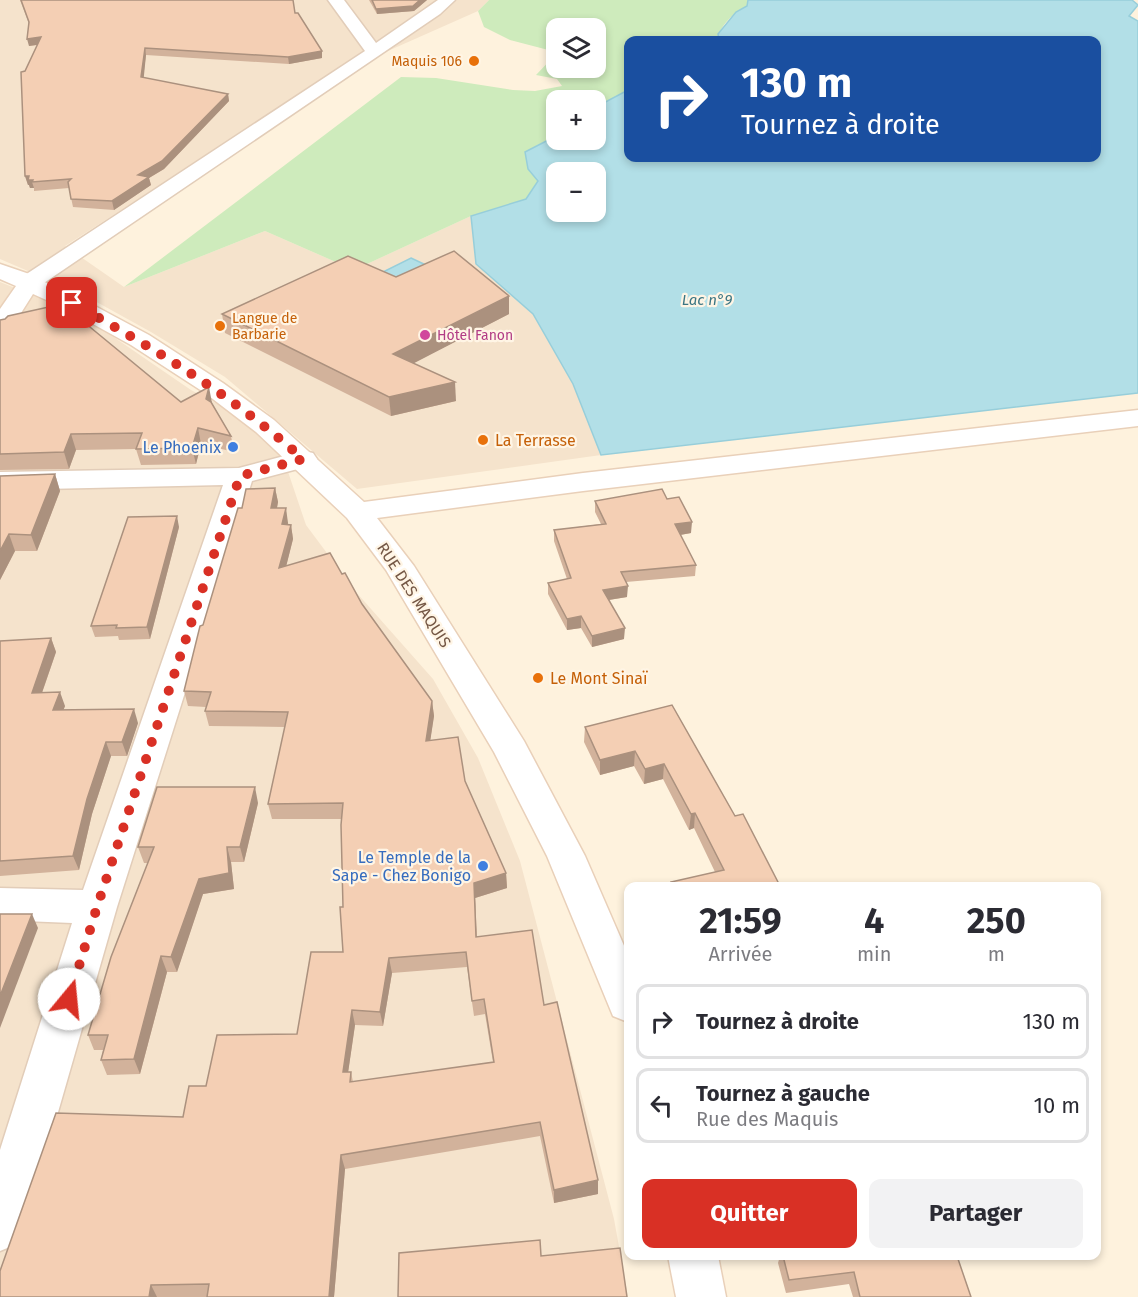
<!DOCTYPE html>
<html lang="fr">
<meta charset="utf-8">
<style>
body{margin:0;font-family:"Fira Sans",sans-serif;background:#f2f2f3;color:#2b2b33;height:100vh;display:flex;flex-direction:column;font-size:22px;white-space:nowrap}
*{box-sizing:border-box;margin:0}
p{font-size:20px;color:#7c7c81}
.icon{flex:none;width:33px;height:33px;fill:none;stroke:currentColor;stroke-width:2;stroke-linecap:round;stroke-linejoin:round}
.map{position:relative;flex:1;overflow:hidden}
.sheet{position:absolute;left:624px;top:882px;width:477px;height:378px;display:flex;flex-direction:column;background:#fff;border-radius:12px;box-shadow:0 3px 9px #0003}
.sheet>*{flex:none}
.guide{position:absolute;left:624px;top:36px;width:477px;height:126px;border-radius:12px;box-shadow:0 3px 9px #0003;background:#1a4fa0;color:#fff;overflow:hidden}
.controls{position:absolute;left:546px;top:18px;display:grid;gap:12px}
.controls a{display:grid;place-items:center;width:60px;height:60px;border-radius:12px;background:#fff;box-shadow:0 3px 9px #0003;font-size:30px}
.pin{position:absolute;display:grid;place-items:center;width:51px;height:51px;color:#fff;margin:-26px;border-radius:12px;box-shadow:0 3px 9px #0006}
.me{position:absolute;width:66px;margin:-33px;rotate:17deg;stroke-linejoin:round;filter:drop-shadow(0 0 4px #0008)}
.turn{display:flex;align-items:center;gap:21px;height:126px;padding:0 18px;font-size:27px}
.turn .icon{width:78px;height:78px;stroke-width:2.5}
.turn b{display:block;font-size:42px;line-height:51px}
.eta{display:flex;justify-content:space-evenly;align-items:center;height:102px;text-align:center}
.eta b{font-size:36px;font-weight:700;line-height:42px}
.cta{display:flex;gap:12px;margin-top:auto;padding:12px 18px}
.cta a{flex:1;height:69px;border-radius:12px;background:#d93025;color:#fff;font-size:24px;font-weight:700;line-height:69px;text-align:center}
.cta a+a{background:#f2f2f3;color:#2b2b33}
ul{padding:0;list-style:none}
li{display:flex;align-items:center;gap:18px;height:75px;margin:0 12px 9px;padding:0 6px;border:3px solid #e1e1e2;border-radius:12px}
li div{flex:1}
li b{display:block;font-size:22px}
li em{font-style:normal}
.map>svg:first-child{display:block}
.residential{fill:#f5e3cc}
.green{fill:#ceebbc}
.water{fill:#b2dfe7;stroke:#97ceda;stroke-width:1.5;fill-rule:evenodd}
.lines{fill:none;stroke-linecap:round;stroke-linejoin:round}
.street-casing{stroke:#e2cdb9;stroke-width:3}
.secondary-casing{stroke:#e9d0b9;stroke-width:3}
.street{fill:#fff;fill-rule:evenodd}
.secondary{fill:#fff;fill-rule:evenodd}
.wall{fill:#d2b29b;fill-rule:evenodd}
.shaded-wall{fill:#ab917e}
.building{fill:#f4cfb4;stroke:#ab917e;stroke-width:1.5;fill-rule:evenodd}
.route{stroke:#d93025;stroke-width:10;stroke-dasharray:0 18}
.food-dot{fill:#e8710a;stroke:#fff5e5;stroke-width:2}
.hotel-dot{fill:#d1479c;stroke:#fff5e5;stroke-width:2}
.shop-dot{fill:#3f7fe0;stroke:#fff5e5;stroke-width:2}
.labels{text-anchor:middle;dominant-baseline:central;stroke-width:4.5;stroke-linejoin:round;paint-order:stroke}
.far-food-label{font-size:14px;fill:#c56008;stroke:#fff5e5;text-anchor:end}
.far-hotel-label{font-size:14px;fill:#b23c85;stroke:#fff5e5;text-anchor:start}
.far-water-label{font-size:15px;font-style:italic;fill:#3b7583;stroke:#fff5e5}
.food-label{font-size:16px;fill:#c56008;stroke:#fff5e5;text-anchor:start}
.shop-label{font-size:16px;fill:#366cbe;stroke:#fff5e5;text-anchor:end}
.street-label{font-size:16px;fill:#745745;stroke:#fff5e5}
</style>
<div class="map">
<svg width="1138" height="1297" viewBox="0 0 1138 1297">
<rect width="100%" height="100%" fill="#fef2dd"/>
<g class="residential">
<polygon points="0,0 489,0 478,11 327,78 65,246 124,287 265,231 354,270 471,216 476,264 533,314 573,384 601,455 357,489 225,377 151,332 84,295 0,259"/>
<polygon points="0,282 80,314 191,390 231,411 282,454 306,525 356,592 433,679 478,758 520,861 614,1219 628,1297 0,1297"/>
</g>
<path class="green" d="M489,0H748L747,6C735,12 718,26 719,40H628V90L596,107V100H556V136L525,152L528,169L539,180L526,199L471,216L354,270L265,231L124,287L401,77L436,78L513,90L535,91L562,86L557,79L536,75L556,54V68H596V28H556V52L510,40L484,27L478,11Z"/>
<g class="water">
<path d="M748,0H1132L1138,5L1129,16L1138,21V393L601,455L573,384L533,314L476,264L471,216L526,199L538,181L528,169L525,152L556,136V140H596V107L628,90V158H1096V40H719L718,34L736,12L747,6ZM556,172H596V212H556Z"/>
<polygon points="411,258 426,265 392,281 377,275"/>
</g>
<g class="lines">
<defs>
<g id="street">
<polygon points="328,0 344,0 376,43 438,0 455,0 440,14 38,287 30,289 22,287 19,282 22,277 365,51"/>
<polygon points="303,451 313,453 317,459 313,465 252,481 117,907 25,1227 17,1244 0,1251 0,1150 72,923 0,920 0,888 83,890 223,485 0,490 0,472 239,468"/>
</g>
<g id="secondary">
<polygon points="0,264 38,277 40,280 80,298 149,335 223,383 274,420 364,502 583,473 1138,410 1138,426 583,491 377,518 414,566 524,741 585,856 628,955 628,1022 613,1016 547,856 494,752 386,570 347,518 256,432 205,393 131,345 64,308 33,294 9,332 0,334 0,309 16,286 0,279"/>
<polygon points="668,1256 718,1256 726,1297 676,1297"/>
</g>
</defs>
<use href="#street" class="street-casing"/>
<use href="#secondary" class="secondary-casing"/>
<use href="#street" class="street"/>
<use href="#secondary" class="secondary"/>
</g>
<g class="wall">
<polygon points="20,0 293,0 295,13 322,51 322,58 289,64 146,55 143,78 228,94 229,101 164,169 149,178 151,185 114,210 73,207 69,188 34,191 34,188 30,188 29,185 28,185 25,176 25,71 37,45 29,46 29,24"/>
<polygon points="369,0 427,0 414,11 377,14"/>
<polygon points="396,277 509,296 509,314 413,363 456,401 391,416 225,333 222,314"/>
<polygon points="0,320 181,402 212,403 231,436 234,452 201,444 196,464 141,465 136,449 76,450 69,469 0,470"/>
<polygon points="55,474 60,491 37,551 15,551 0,580 0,476"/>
<path d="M275,488L278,502L277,508L288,523V525H291L293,539L286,566L362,604L432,701L434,716L430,740L465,781L506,873L507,888L475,898L477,937L544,1005L598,1194L554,1203L540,1136L345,1169L334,1297H0L183,1117L206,1086L297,1034L343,952V907L342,819H272L268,804L285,727L209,726L205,711L206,707L188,706L184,691L203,625L242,508ZM467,967L474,1016L485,1014L493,1062L353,1082L351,1072H348L355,1025L383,1026L392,973Z"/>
<polygon points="667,499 691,533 680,535 696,565 695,576 626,582 627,597 609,600 624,639 592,647 581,628 567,630 548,594 548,583 567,579 554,541 554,530 601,524 595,512 595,501"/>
<polygon points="179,527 150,639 119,640 118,636 95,637 91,626"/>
<polygon points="51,638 56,652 42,693 65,706 63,710 138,723 127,756 111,756 92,814 79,870 0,876 0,641"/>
<polygon points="672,705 735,816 780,886 671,886 671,882 715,872 694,828 689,830 663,779 644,784 634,766 600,775 584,742 585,727"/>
<polygon points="258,803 244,862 231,862 234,889 203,894 177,972 167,972 140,1074 107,1075 101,1060 103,1050 94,1050 88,1035 148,863 144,863 138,847"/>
<polygon points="780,1256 957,1256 971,1297 853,1297 849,1284 786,1293 778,1263"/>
</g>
<g class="shaded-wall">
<polygon points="420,0 427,0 414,11 377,14 376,9"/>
<polygon points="41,37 43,44 29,46 27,39"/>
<polygon points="145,48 146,55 143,85 141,77"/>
<polygon points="322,51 322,58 289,64 288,57"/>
<polygon points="228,94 229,101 164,169 149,178 151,185 114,210 112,201 138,175"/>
<polygon points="25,176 29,176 33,180 32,182 34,188 30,188 29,185 28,185"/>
<polygon points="509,296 509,314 395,373 393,354"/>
<polygon points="455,382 456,401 391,416 389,397"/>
<polygon points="209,387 212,403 206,399"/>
<polygon points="198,428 201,444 196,464 192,448"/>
<polygon points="71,434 76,450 69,469 64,452"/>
<polygon points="55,474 60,491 37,551 31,535"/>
<polygon points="275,488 278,502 274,523 271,508"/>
<polygon points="286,508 288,523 284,539 282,524"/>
<polygon points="177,516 179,527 150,639 147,627"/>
<polygon points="692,522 691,533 674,536 675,524"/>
<polygon points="291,525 293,539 282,583 279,568"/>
<polygon points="9,534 15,551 0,580 0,551"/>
<polygon points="628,586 627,597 602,601 603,590"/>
<polygon points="581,616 581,628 567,630 567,619"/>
<polygon points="625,628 624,639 592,647 592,636"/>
<polygon points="51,638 56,652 37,707 32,693"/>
<polygon points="60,692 65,706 58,724 53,710"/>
<polygon points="432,701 434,716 428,756 426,741"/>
<polygon points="134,709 138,723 127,756 122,742"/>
<polygon points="106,742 111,756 92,814 79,870 73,856 87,799"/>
<polygon points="635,751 634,766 600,775 600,760"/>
<polygon points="664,764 663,779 644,784 645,769"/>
<polygon points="255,787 258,803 244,862 240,847"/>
<polygon points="695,813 694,828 689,830 691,814"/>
<polygon points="227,847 231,862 234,889 203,894 177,972 171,957 199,879"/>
<polygon points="506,873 507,888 475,898 477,953 474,883"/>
<polygon points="32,914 38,928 0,1028 0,996"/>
<polygon points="161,956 167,972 140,1074 134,1059"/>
<polygon points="389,958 392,973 383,1026 380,1012"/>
<polygon points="352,1010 355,1025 346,1087 343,1072"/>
<polygon points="341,1155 345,1169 334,1297 329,1297"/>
<polygon points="598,1180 598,1194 554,1203 554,1190"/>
<polygon points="151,1285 157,1297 149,1297"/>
</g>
<g class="building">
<polygon points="21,0 293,0 295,13 298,13 322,51 288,57 145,48 141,77 228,94 162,161 138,175 149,177 112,201 71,199 68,182 71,179 32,182 33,180 28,180 29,176 25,176 21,72 25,71 41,37 27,39 29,22"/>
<polygon points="372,0 420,0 413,6 376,9"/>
<polygon points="454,251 509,296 393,354 455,382 389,397 222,314 348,256 396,277"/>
<polygon points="62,304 181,402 209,387 206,399 211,402 231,436 198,428 192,448 136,449 142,433 71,434 64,452 0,454 0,320 5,319 8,316"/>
<polygon points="55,474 31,535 9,534 0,551 0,476"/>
<path d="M275,488L271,508H286L282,524L291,525L279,568L330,553L342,574L345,573L362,604L432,701L426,741L458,737L465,781L506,873L474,883L476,937L532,930L544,1005L557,1002L598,1180L554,1190L540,1122L341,1155L329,1297H207L209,1284L151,1285L149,1297H0V1271L56,1113L183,1117L189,1086H206L217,1035L297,1034L311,952H343L340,907H343L341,825L343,803L268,804L288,712L205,711L211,692L184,691L200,626L203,625L238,508H242L246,489ZM466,952L472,1001L484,999L494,1062L350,1082L351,1072H343L352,1010L380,1012L389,958Z"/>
<polygon points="662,489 667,499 679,497 692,522 675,524 696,565 621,572 628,586 603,590 625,628 592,636 581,616 567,619 548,583 571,578 554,530 606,524 595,501"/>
<polygon points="177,516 147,627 116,628 117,625 91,626 128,517"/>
<polygon points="51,638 32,693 60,692 53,710 134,709 122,742 106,742 87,799 73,856 0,861 0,641"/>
<polygon points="672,705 735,816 743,814 780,886 673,886 671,882 724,870 695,813 691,814 664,764 645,769 635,751 600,760 585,727"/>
<polygon points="157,787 255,787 240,847 227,847 229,873 199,879 171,957 161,956 134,1059 101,1060 108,1035 88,1035 111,957 154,847 138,847"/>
<polygon points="0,914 32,914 0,996"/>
<polygon points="540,1240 541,1256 620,1248 627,1297 398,1297 399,1253"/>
<polygon points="783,1256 957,1256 971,1297 860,1297 854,1272 789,1280"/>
</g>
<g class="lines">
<path class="route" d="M69,999L97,907L240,476L303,459C233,396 154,348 72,303"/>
</g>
<g class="food-dot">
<circle cx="474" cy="61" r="6"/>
<circle cx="220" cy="326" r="6"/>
<circle cx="483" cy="440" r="6"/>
<circle cx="538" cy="678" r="6"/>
</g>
<circle class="hotel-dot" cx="425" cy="335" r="6"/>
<g class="shop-dot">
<circle cx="233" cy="447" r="6"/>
<circle cx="483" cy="866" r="6"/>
</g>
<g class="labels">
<g class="far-food-label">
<text x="462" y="61">Maquis 106</text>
<text x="232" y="318" text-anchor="start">Langue de<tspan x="232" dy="16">Barbarie</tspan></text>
</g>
<g class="far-hotel-label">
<text x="437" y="335">Hôtel Fanon</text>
</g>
<g class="far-water-label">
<text x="707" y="300">Lac n°9</text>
</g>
<g class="food-label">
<text x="495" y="440">La Terrasse</text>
<text x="550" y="678">Le Mont Sinaï</text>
</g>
<g class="shop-label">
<text x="221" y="447">Le Phoenix</text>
<text x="471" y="857">Le Temple de la<tspan x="471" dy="18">Sape - Chez Bonigo</tspan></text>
</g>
<g class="street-label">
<text transform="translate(414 595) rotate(57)">RUE DES MAQUIS</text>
</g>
</g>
</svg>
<div class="controls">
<a><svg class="icon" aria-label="layers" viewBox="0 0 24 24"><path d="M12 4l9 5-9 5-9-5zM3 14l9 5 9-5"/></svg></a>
<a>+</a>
<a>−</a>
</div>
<div class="pin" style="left:72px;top:303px;background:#d93025"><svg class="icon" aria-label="arrive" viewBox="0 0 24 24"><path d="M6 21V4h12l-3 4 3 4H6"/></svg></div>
<svg class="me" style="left:69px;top:999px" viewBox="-20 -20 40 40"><circle r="19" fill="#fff"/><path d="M0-13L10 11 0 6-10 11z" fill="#d93025"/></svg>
<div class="guide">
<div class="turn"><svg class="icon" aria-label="right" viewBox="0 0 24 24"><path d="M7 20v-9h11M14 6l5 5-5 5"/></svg><div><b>130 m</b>Tournez à droite</div></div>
</div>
<section class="sheet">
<div class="eta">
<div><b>21:59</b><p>Arrivée</p></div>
<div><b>4</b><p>min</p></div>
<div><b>250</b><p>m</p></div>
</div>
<ul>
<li><svg class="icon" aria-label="right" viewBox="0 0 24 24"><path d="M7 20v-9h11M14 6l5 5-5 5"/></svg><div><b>Tournez à droite</b></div><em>130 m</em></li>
<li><svg class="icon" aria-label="left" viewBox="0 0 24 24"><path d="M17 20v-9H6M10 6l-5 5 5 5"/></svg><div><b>Tournez à gauche</b><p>Rue des Maquis</p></div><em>10 m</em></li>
</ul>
<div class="cta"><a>Quitter</a><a>Partager</a></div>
</section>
</div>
